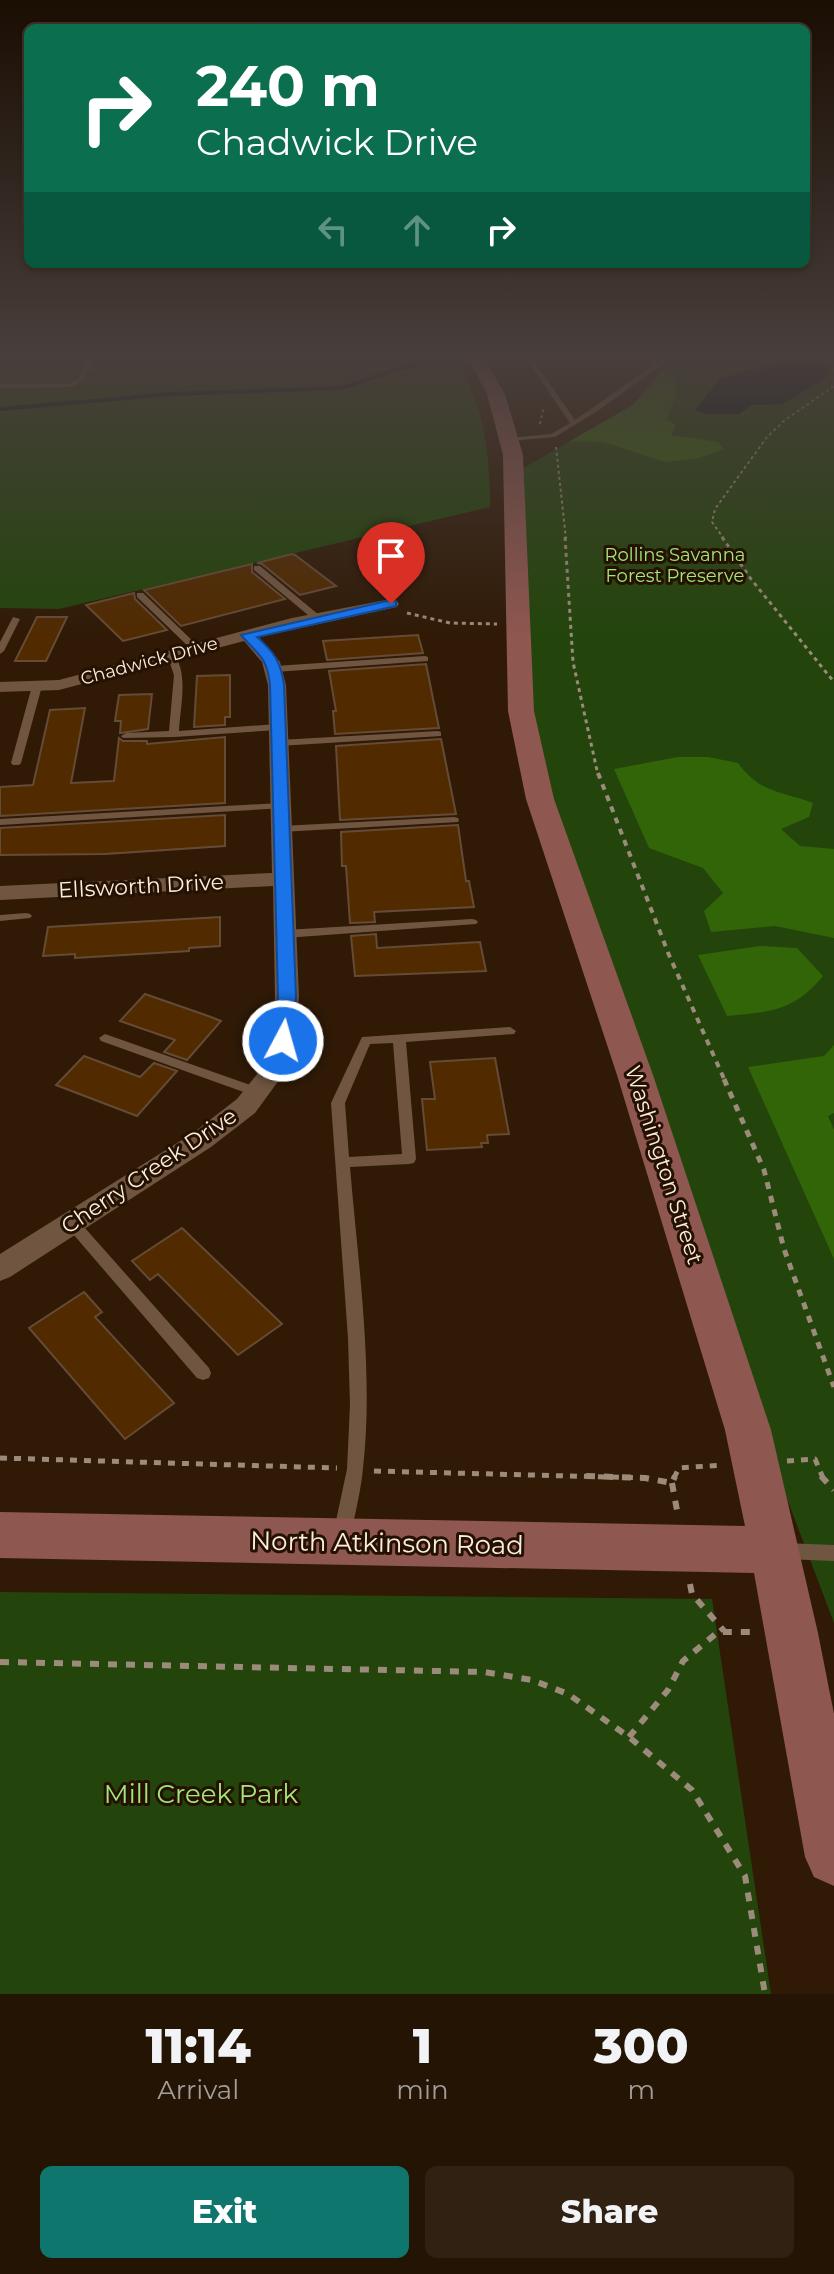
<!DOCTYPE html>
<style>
body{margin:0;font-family:Montserrat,sans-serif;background:#302113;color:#f1f3f6;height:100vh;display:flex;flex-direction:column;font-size:30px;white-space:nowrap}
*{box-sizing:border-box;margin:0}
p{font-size:26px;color:#a39e9a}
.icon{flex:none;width:44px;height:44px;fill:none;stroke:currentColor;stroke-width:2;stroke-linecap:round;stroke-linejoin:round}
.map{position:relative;height:1994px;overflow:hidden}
.sheet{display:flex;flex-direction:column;background:#241404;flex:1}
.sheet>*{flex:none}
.hud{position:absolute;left:24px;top:24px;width:786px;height:244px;border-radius:12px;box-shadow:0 2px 6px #0004,0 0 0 2px #413326;background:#0b6e4f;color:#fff;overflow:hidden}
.pin{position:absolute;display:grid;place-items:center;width:68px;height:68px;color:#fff;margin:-82px -34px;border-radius:50% 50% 50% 0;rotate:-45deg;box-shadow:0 0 8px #0007}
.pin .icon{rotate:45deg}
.me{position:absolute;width:88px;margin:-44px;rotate:6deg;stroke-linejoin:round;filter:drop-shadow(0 0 6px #0008)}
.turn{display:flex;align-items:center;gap:28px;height:168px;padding:0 40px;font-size:36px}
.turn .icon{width:104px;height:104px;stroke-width:2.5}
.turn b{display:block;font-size:56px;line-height:68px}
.lanes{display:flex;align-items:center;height:76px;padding:0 40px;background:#0003;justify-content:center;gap:40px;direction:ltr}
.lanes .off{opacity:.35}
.eta{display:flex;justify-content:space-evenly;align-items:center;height:136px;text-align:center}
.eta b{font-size:48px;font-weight:800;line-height:56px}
.cta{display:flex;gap:16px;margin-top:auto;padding:16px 40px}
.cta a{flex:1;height:92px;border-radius:12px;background:#0f766e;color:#fff;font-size:32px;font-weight:800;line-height:92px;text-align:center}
.cta a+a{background:#302113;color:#f1f3f6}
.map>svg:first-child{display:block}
.green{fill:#23450b}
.forest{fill:#326508}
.water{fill:#041119}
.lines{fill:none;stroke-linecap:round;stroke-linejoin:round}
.stream{stroke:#041119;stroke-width:4}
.building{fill:#512a00;stroke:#644b36;stroke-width:2}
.path-far4{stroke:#9c8a7a;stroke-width:2;stroke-dasharray:3 3;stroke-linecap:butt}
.path-far3{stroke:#9c8a7a;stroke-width:3;stroke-dasharray:4 4;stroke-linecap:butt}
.path-far2{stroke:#9c8a7a;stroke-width:4;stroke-dasharray:6 6;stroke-linecap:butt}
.path-far1{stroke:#9c8a7a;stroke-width:5;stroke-dasharray:7 7;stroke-linecap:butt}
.path{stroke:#9c8a7a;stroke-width:6;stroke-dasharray:9 9;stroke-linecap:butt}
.service{fill:#705641;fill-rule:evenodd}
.minor{fill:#705641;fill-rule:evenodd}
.secondary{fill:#8e574f;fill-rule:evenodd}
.route{fill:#1a73e8;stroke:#114b97;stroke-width:2}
.labels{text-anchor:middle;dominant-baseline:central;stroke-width:6;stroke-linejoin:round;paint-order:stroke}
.far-park-label{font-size:18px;fill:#a1e77a;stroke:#251100}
.far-street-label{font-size:18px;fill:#fbece0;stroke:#251100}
.street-label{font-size:22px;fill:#fbece0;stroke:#251100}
.near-street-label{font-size:26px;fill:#fbece0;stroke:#251100}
.near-park-label{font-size:26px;fill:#a1e77a;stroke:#251100}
</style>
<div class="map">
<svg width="834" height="1994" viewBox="0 0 834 1994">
<rect width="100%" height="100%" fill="#301a06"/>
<g class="green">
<path d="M0,357H454C484,402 490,454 490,507L59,609L0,608Z"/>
<polygon points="675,357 834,357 834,1623 789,1504 748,1430 540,799 513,474 633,405"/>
<polygon points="0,1592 712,1599 771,1994 0,1994"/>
</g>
<g class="forest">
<polygon points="660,373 675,378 677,392 667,419 676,425 671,435 718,442 724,449 699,458 665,462 604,442 570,441 633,405"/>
<path d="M678,757H708L738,763C760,793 780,791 813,803L809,817L781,829L800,846L834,849V938L775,926L711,932L704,911L723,893L703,868L649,848L614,769Z"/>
<path d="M760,946L797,948L823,976C794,1011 771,1012 727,1016L698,955Z"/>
<polygon points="834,1045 834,1113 828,1116 834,1130 834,1259 748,1067 824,1056"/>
</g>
<polygon class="water" points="801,360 831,367 827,377 783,404 752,405 739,414 705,414 695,410 720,379 746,370"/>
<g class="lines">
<polyline class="stream" points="0,409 171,394 342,388 436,357"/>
</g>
<g class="building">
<polygon points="292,554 295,555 336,586 300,595 262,564 257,563"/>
<polygon points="252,564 252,572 285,599 181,626 144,590"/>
<polygon points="134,593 135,599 167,630 123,641 86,605"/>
<polygon points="37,617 67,617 46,661 15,661"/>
<polygon points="418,635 423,653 327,660 323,641"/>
<polygon points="426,664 439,728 335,734 333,711 336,711 329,671"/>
<polygon points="230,675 230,717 225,717 225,725 194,727 197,676"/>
<polygon points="152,694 148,729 120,733 121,721 115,721 119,695"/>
<polygon points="85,708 71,783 114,781 119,738 123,741 147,741 147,744 225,737 225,803 0,816 0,787 33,785 50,710"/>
<polygon points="441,739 456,814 340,820 336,746"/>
<polygon points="225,815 225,846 105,854 0,855 0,828"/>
<polygon points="458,825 466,881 469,881 474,907 374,912 375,922 350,923 346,866 342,866 341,832"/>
<polygon points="220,917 220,946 189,948 189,951 75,958 75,954 43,956 48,927"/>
<polygon points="376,934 377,948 480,942 486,971 355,976 351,936"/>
<polygon points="145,994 211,1017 221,1021 187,1060 164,1052 175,1040 120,1021"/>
<polygon points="84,1056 140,1077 154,1063 177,1071 137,1116 56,1085"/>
<polygon points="495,1058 509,1134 487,1135 488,1143 481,1143 482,1147 427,1150 422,1099 435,1099 430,1062"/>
<polygon points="182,1228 282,1324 238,1355 158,1274 150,1280 132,1261"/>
<polygon points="84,1292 102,1312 95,1317 174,1403 125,1439 29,1328"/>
</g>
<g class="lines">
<g class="path-far4">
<polyline points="540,424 544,406"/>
<polyline points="556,447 566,539"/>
<polyline points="724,539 712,522 715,509 767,437 785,420 834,386"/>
</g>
<g class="path-far3">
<polyline points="565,537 573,662 598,775"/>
<polyline points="722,537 751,579 834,682"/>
<polyline points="407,613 450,623 497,624"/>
</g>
<polyline class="path-far2" points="598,773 669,955 725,1081"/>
<g class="path-far1">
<polyline points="724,1079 764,1170 784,1249 834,1387"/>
<polyline points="0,1458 337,1468"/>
<polyline points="787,1461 815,1459 823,1478"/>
<polyline points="374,1471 648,1478"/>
<polyline points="674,1478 679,1468 723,1465"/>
</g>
<g class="path">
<polyline points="586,1476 645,1478 672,1483 675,1476"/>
<polyline points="821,1476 834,1490"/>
<polyline points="672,1483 678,1516"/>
<polyline points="690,1584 692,1594 724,1631"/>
<polyline points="0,1662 484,1672 532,1680 568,1694 629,1737 692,1790 745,1876 765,1994"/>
<polyline points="629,1737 668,1690 683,1661 718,1632 753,1632"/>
</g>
<g class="service">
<polygon points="90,357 96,357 83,380 72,387 0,388 0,384 69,384 79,378"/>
<polygon points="525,357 531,357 575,420 665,357 672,357 599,410 555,437 509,441 507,440 507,438 551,434 570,423"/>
<polygon points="254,566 260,566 320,616 320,620 314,620 254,570"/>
<polygon points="137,593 143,593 199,647 199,651 193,651 137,597"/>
<polygon points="13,617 20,619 4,651 0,654 0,642"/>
<path d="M171,652C190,668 180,708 179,731L278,724L283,727L278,730L174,737L123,738L121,736L126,733L169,731L174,675L167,655Z"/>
<polygon points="425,656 428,657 428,661 275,672 271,669 275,666"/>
<polygon points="37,683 42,686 21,763 19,765 13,765 11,763 32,686"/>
<polygon points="438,731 441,732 441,736 279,746 274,743 279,740"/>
<polygon points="280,803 284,804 284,808 0,825 0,819"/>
<polygon points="454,817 458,818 459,820 458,822 281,832 276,829 281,826"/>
<polygon points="26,913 30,914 32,916 30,918 0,921 0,915"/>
<polygon points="472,919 476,920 478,922 476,924 285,938 279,934 285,930"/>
<path d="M510,1027L516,1031L514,1034L406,1042L416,1159L414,1163L409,1164L350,1167C358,1263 374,1373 363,1468C361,1491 355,1513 351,1535L348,1541L342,1543L336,1541L333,1535L347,1469L350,1405L348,1338L331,1103L362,1037ZM393,1043L402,1154L349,1157L345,1103L370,1044Z"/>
<polygon points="105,1034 262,1089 263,1092 262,1095 252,1095 101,1041 99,1038"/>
<polygon points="72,1218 77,1219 209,1368 211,1373 209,1378 203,1380 197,1378 67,1227 65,1223 67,1219"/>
<polygon points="784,1543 834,1545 834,1561 784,1559 778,1557 775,1551 778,1545"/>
</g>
<polygon class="minor" points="391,599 397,601 399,604 397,607 259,637 280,662 286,685 299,997 295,1041 282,1076 255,1113 211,1147 10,1277 0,1281 0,1254 193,1133 237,1099 258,1073 271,1041 275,997 273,886 0,900 0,886 272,873 268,685 262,662 244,641 59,690 0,692 0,682 59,680 292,618"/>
<polygon class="secondary" points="467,357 483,357 505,394 523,455 534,711 554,799 653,1075 771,1430 818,1633 834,1714 834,1886 814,1877 805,1857 754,1573 0,1558 0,1512 745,1526 725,1430 617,1075 526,799 508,711 503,455 487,394"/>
</g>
<linearGradient id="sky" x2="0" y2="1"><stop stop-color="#1a0e03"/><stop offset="0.56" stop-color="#483e3b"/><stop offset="1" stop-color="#483e3b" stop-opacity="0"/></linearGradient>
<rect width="834" height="636" fill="url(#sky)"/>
<path class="route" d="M391,600L396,601V606L257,637C274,652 281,662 284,685L296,997L292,1041L283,1047L273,1041L278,997L270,685C267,656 258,655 241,635Z"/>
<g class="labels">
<g class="far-park-label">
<text x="675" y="555">Rollins Savanna<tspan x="675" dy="21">Forest Preserve</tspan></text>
</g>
<g class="far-street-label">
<text transform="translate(149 661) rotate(-15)">Chadwick Drive</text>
</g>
<g class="street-label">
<text transform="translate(141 886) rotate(-3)">Ellsworth Drive</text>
<text transform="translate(664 1165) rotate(72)">Washington Street</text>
<text transform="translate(149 1171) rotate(-34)">Cherry Creek Drive</text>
</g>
<g class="near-street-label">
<text transform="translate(387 1543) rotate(1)">North Atkinson Road</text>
</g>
<g class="near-park-label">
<text x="201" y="1794">Mill Creek Park</text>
</g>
</g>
</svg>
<div class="pin" style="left:391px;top:604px;background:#d93025"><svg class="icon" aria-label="arrive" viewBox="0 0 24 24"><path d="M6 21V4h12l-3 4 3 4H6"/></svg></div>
<svg class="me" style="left:283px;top:1041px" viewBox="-20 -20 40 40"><circle r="17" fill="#1a73e8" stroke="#fff" stroke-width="3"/><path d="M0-11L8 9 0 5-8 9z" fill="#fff"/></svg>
<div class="hud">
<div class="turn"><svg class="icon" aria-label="right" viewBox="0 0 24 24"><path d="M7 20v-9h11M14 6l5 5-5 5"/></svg><div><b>240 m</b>Chadwick Drive</div></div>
<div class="lanes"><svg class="icon off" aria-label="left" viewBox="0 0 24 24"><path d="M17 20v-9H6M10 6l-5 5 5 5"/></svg><svg class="icon off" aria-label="ahead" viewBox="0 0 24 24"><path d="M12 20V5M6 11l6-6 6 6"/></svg><svg class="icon" aria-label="right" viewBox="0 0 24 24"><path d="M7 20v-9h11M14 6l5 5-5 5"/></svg></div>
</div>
</div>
<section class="sheet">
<div class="eta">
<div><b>11:14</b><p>Arrival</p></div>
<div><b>1</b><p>min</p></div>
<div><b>300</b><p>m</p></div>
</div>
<div class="cta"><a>Exit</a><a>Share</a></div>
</section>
